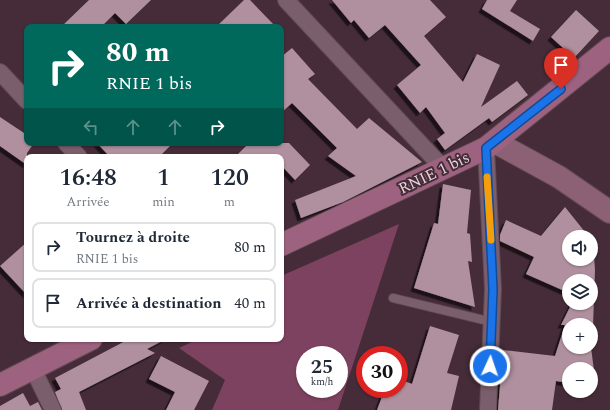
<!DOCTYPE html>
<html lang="fr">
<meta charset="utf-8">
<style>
body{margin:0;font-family:Spectral,serif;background:#f6f6f7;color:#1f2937;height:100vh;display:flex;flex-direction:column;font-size:15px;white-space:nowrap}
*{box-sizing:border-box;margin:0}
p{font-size:13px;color:#747a83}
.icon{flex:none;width:22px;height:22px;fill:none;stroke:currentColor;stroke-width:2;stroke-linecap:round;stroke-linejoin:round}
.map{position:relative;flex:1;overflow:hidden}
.side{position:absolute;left:24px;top:154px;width:260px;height:188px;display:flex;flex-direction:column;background:#fff;border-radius:8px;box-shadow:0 1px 3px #0004}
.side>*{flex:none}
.guide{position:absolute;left:24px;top:24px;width:260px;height:122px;border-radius:8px;box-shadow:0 1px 3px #0004;background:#00695c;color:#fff;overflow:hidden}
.buttons{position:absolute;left:562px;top:230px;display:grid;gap:8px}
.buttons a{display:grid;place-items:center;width:36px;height:36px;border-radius:50%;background:#fff;box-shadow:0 1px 3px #0004;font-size:20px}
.speed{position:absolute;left:296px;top:346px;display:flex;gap:8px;font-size:20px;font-weight:700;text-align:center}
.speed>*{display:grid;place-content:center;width:52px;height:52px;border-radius:50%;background:#fff;box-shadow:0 1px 3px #0004;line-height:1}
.speed small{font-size:10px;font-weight:400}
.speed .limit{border:6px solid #d22;background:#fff;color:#111}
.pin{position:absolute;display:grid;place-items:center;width:34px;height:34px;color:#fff;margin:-41px -17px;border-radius:50% 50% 50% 0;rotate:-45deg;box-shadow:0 0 4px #0007}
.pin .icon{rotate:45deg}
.me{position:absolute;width:44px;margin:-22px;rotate:3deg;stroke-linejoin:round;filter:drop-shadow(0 0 3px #0008)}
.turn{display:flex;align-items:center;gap:14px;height:84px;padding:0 16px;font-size:18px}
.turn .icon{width:52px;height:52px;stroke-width:2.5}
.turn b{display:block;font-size:28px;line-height:34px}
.lanes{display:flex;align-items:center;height:38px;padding:0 16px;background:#0003;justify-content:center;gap:20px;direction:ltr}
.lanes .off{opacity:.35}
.eta{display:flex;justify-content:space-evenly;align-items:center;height:68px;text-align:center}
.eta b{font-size:24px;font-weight:600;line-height:28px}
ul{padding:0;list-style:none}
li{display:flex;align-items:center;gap:12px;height:50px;margin:0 8px 6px;padding:0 8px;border:2px solid #e0e1e3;border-radius:8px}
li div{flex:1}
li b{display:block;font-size:15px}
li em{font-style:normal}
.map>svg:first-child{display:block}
.green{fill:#7e4261;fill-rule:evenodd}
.building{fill:#b0909e;filter:url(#shadow)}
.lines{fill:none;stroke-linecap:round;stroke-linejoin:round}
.lane-casing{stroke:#5f4953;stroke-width:10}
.street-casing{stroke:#5f4953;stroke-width:18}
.secondary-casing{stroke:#5f4953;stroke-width:24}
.primary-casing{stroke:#5f4953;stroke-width:24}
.lane{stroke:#7b5e6b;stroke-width:8}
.street{stroke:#7b5e6b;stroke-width:16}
.secondary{stroke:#8c6075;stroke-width:22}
.primary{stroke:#9d627f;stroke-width:22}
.route-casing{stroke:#114b97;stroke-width:10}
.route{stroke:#1a73e8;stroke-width:7}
.slow{stroke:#f59e0b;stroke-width:7}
.labels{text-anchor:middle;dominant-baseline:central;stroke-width:4;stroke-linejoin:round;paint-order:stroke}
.street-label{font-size:16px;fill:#e4d3da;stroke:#452c38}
</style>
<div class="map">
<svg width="610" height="410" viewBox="0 0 610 410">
<defs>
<filter id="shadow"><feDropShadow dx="-3.5" dy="3.5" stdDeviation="0" flood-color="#0009"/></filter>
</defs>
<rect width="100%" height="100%" fill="#452c38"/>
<path class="green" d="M399,224L338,410H212L225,380L179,348L198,339H281V276ZM305,355H339V389H305Z"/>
<g class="building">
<polygon points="89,0 151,0 126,24 115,13 101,27 61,27"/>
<polygon points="244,0 250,0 276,27 216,27"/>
<polygon points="332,0 430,0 446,17 424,36 463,82 477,54 500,65 481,107 517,81 528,95 492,122 489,118 445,150 437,139 445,133 426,107 420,113 397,85 421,65 385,25 369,38 354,20 351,23"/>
<polygon points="487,0 517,0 510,11 540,29 533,41 482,9"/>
<polygon points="576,10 599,31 574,58 551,37"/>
<polygon points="292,48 315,74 308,79 357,129 369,118 422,162 343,202 301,218 295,200 356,176 328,156 337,148 292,103 281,113 281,57"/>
<polygon points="0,117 27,135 27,143 34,143 27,153 27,165 0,146"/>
<polygon points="97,143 173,143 159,157 110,157"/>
<polygon points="249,143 289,143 310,165 295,180 281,165 281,157 235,157"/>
<polygon points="443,184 471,190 467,233 470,234 472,262 468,261 475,307 414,288 434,223 438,224"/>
<polygon points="565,207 589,237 569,237 569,259 591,259 591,239 593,242 595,270 593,326 569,325 569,347 591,347 596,387 591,386 591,369 569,369 569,383 556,381 552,410 498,410 503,350 555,356 565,325 561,325 572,303 591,303 591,281 569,281 569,293 526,274 534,257 500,241 500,235 506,220 541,236"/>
<polygon points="27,242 27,295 0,266"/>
<polygon points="430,326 459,335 447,373 459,376 451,410 377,410 385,389 399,389 399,379 412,384"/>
<polygon points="129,339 166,339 147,349 155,353 79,392 86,410 62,410 55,392 61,389 55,378"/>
<polygon points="161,356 209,381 194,410 166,410 175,392 149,379"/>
<polygon points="23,393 30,406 38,402 42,410 0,410 0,406"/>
</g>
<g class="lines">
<defs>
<polyline id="lane" points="393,298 492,322"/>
<g id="street">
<polyline points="286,0 444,169"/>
<polyline points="0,72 27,101"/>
<polyline points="66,143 79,157"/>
<polyline points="486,148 493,289 488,410"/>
<polyline points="33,369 53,410"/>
</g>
<polyline id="secondary" points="495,142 559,177 610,212"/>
<g id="primary">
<polyline points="281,245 486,148 610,48"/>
<polyline points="0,385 91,339"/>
</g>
</defs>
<use href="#lane" class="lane-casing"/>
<use href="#street" class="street-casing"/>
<use href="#secondary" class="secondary-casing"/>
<use href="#primary" class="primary-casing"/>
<use href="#lane" class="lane"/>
<use href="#street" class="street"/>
<use href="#secondary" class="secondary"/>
<use href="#primary" class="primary"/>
</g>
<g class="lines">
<defs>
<polyline id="route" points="490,366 493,289 486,148 561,89"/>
</defs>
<use href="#route" class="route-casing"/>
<use href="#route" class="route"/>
<polyline class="slow" points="487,177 491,240"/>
</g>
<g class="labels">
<g class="street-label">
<text transform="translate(434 173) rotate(-26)">RNIE 1 bis</text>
</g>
</g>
</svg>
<div class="buttons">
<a><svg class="icon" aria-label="sound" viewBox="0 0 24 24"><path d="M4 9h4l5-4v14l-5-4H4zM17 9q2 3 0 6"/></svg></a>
<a><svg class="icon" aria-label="layers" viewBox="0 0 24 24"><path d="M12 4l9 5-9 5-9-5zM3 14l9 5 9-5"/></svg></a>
<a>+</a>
<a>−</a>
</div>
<div class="speed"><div>25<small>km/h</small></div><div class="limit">30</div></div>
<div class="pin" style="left:561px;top:89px;background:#d93025"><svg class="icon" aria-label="arrive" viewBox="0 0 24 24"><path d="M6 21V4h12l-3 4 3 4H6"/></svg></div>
<svg class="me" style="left:490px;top:366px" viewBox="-20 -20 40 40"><circle r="17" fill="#1a73e8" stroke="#fff" stroke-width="3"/><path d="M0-11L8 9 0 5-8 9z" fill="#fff"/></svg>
<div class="guide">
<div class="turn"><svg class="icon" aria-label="right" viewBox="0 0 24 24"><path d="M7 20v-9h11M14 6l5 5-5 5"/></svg><div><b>80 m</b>RNIE 1 bis</div></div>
<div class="lanes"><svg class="icon off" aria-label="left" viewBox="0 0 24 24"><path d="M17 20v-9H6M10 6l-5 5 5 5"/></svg><svg class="icon off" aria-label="ahead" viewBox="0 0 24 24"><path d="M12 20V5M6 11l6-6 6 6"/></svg><svg class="icon off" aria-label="ahead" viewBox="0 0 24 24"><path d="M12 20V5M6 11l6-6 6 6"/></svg><svg class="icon" aria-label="right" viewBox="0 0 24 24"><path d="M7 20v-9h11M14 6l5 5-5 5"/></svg></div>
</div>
<section class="side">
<div class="eta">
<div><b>16:48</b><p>Arrivée</p></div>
<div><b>1</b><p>min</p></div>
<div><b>120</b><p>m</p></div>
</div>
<ul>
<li><svg class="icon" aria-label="right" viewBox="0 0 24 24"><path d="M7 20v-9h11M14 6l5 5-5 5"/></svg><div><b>Tournez à droite</b><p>RNIE 1 bis</p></div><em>80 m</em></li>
<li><svg class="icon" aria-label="arrive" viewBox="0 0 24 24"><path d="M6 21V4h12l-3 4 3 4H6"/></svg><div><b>Arrivée à destination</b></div><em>40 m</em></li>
</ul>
</section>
</div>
